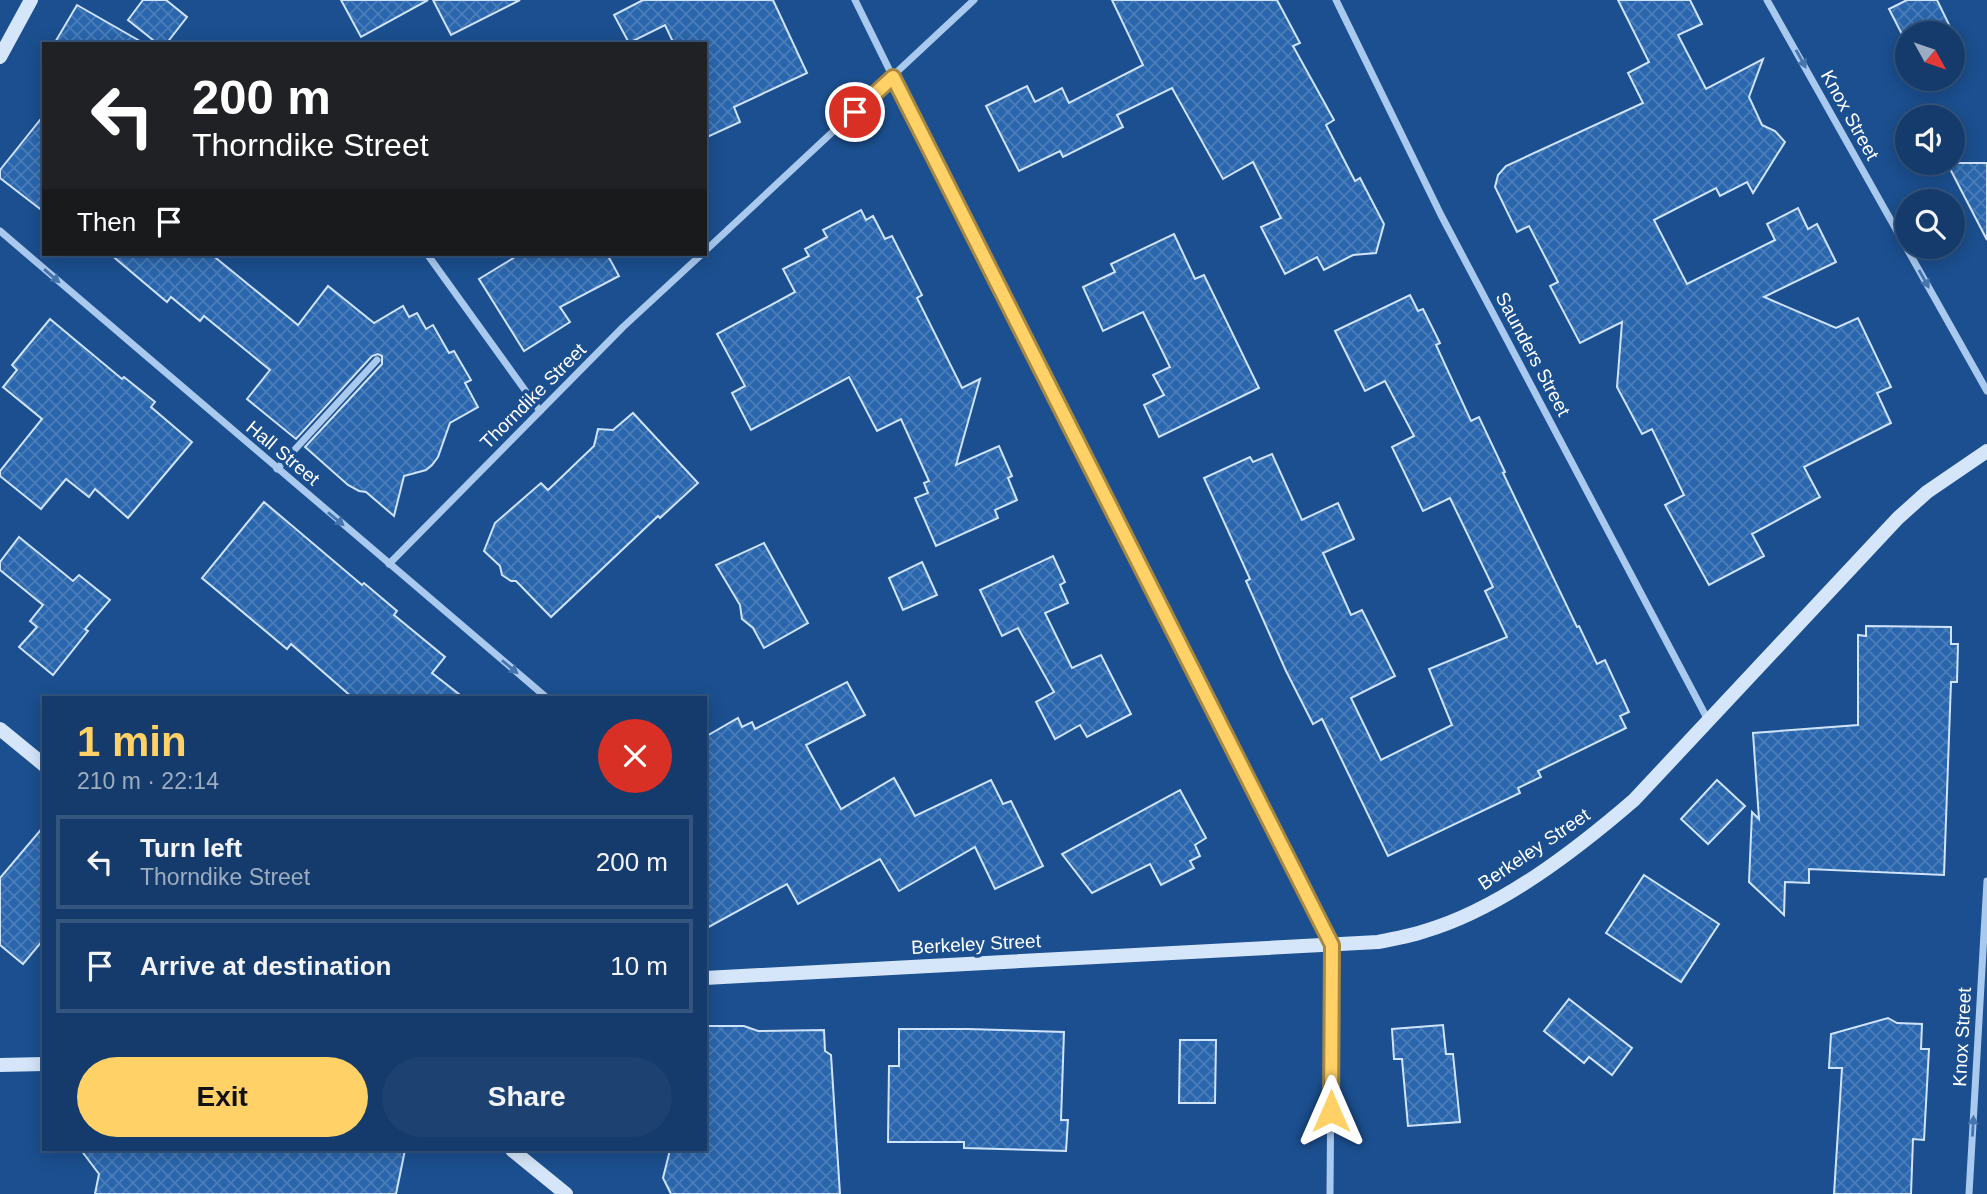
<!DOCTYPE html>
<meta charset="utf-8">
<style>
body{margin:0;font-family:Arial,sans-serif;background:#1d4271;color:#f1f3f6;height:100vh;display:flex;flex-direction:column;font-size:26px;white-space:nowrap}
*{box-sizing:border-box;margin:0}
p{font-size:23px;color:#9dadc1}
.icon{flex:none;width:38px;height:38px;fill:none;stroke:currentColor;stroke-width:2;stroke-linecap:round;stroke-linejoin:round}
.map{position:relative;flex:1;overflow:hidden}
.drawer{position:absolute;left:42px;top:696px;width:665px;height:455px;display:flex;flex-direction:column;background:#143b6b;border-radius:0px;box-shadow:0 4px 18px #0003,0 0 0 2px #33557e}
.drawer>*{flex:none}
.top-card{position:absolute;left:42px;top:42px;width:665px;height:214px;border-radius:0px;box-shadow:0 4px 18px #0003,0 0 0 2px #33557e;background:#202124;color:#fff;overflow:hidden}
.needle{width:46px;rotate:130deg}
.controls{position:absolute;left:1895px;top:21px;display:grid;gap:14px}
.controls a{display:grid;place-items:center;width:70px;height:70px;border-radius:50%;background:#143b6b;box-shadow:0 4px 18px #0003,0 0 0 2px #33557e;font-size:35px}
.pin{position:absolute;display:grid;place-items:center;width:60px;height:60px;color:#fff;margin:-30px;border:4px solid #fff;border-radius:50%;box-shadow:0 2px 7px #0007}
.me{position:absolute;width:77px;margin:-38px;rotate:0deg;stroke-linejoin:round;filter:drop-shadow(0 0 5px #0008)}
.turn{display:flex;align-items:center;gap:24px;height:147px;padding:0 35px;font-size:32px}
.turn .icon{width:91px;height:91px;stroke-width:2.5}
.turn b{display:block;font-size:49px;line-height:60px}
.then{display:flex;align-items:center;height:66px;padding:0 35px;background:#0003;gap:14px;font-size:26px}
.round{display:grid;place-items:center;flex:none;width:74px;height:74px;border-radius:37px;background:#1d4271}
.summary{display:flex;align-items:center;justify-content:space-between;height:119px;padding:0 35px}
h1{font-size:42px;font-weight:700;line-height:52px;color:#ffd166}
.action{display:flex;gap:14px;margin-top:auto;padding:14px 35px}
.action a{flex:1;height:80px;border-radius:42px;background:#ffd166;color:#111;font-size:28px;font-weight:700;line-height:80px;text-align:center}
.action a+a{background:#1d4271;color:#f1f3f6}
ul{padding:0;list-style:none}
li{display:flex;align-items:center;gap:21px;height:94px;margin:0 14px 10px;padding:0 21px;border:4px solid #33557e;border-radius:0px}
li div{flex:1}
li b{display:block;font-size:26px}
li em{font-style:normal}
.map>svg:first-child{display:block}
.building{fill:url(#building-cross-hatch);stroke:#cfe3fa;stroke-width:2}
.lines{fill:none;stroke-linecap:round;stroke-linejoin:round}
.street{stroke:#a9c9ee;stroke-width:7}
.secondary{stroke:#d6e6fa;stroke-width:14}
.oneway{fill:#4674ac}
.route-casing{stroke:#a68842;stroke-width:18}
.route{stroke:#ffd166;stroke-width:12}
.labels{text-anchor:middle;dominant-baseline:central;stroke-width:7;stroke-linejoin:round;paint-order:stroke}
.street-label{font-size:19px;fill:#fff;stroke:#1b4f8f}
</style>
<div class="map">
<svg width="1987" height="1194" viewBox="0 0 1987 1194">
<defs>
<pattern id="building-cross-hatch" width="8" height="8" patternUnits="userSpaceOnUse" patternTransform="scale(1.75)"><rect width="8" height="8" fill="#2a66ad"/><path d="M0 0l8 8M0 8l8-8" fill="none" stroke="#4a7db9"/></pattern>
</defs>
<rect width="100%" height="100%" fill="#1b4f8f"/>
<g class="building">
<polygon points="143,0 166,0 187,17 166,44 158,44 128,20"/>
<polygon points="341,0 428,0 361,37"/>
<polygon points="433,0 520,0 451,35"/>
<polygon points="643,0 773,0 807,73 734,107 740,122 705,138 705,44 674,44 665,25 629,43 614,15"/>
<polygon points="1112,0 1277,0 1300,43 1293,46 1334,120 1326,125 1355,181 1360,178 1384,224 1376,253 1353,255 1324,270 1317,257 1285,274 1261,227 1281,218 1253,162 1223,179 1172,88 1117,115 1123,127 1063,157 1060,151 1019,171 986,106 1027,86 1035,102 1062,88 1069,103 1143,65"/>
<polygon points="1618,0 1690,0 1702,24 1678,35 1706,89 1763,59 1749,97 1762,125 1775,131 1785,142 1753,193 1747,182 1720,196 1716,188 1654,220 1687,284 1775,240 1767,224 1798,208 1808,229 1817,224 1836,262 1764,297 1836,328 1858,318 1891,387 1877,393 1891,423 1804,467 1820,497 1752,534 1764,556 1709,585 1665,505 1684,495 1652,429 1642,434 1617,387 1622,322 1580,343 1550,286 1558,282 1529,226 1517,232 1495,187 1498,175 1506,166 1643,103 1628,73 1649,62"/>
<polygon points="1907,0 1937,0 1958,43 1953,46 1953,33 1908,33 1908,46 1889,9"/>
<polygon points="77,5 145,44 54,44"/>
<polygon points="44,115 44,212 0,178 0,170"/>
<polygon points="1947,163 1987,163 1987,240"/>
<polygon points="861,210 866,220 873,216 885,239 892,236 922,295 917,298 962,388 980,379 956,465 999,446 1012,476 1008,478 1017,500 995,510 998,518 936,546 915,498 928,493 924,483 929,481 901,419 877,431 849,377 751,430 732,393 745,386 717,334 795,292 783,269 809,256 805,249 827,237 823,230"/>
<polygon points="1174,234 1195,279 1204,275 1259,388 1159,437 1144,405 1164,395 1153,375 1170,367 1143,312 1103,331 1083,287 1115,272 1111,264"/>
<polygon points="110,254 211,254 298,325 328,286 374,323 403,306 409,317 417,313 426,329 433,325 449,353 454,351 471,380 465,383 478,407 450,423 438,457 432,465 426,470 404,476 394,516 366,492 359,491 348,485 305,447 382,364 382,356 378,354 372,356 296,439 247,399 270,370 204,316 200,321 171,297 167,302"/>
<polygon points="520,254 607,254 619,276 560,307 570,322 524,351 479,279"/>
<polygon points="1410,295 1418,311 1423,309 1440,343 1436,345 1471,421 1479,417 1505,472 1503,473 1577,627 1579,626 1597,664 1605,660 1629,712 1620,716 1626,728 1538,771 1541,777 1518,788 1520,793 1388,856 1322,719 1313,724 1286,671 1246,581 1250,579 1204,478 1250,457 1253,462 1272,454 1302,520 1338,503 1354,539 1323,553 1351,615 1362,610 1395,676 1351,698 1381,760 1452,725 1429,669 1507,637 1485,591 1493,587 1450,498 1423,511 1392,447 1414,436 1385,381 1365,391 1335,331"/>
<polygon points="50,319 122,379 124,377 155,402 151,407 192,442 128,518 95,489 89,497 66,479 41,509 0,476 0,471 42,419 3,387 17,370 12,365"/>
<polygon points="633,413 698,483 660,518 658,516 551,617 516,581 511,581 502,575 500,566 484,551 495,523 541,483 548,490 594,446 598,429 613,430"/>
<polygon points="264,502 362,585 364,583 397,611 394,615 445,657 432,673 464,698 353,698 291,644 287,649 202,578"/>
<polygon points="19,537 73,581 79,575 110,600 85,629 88,631 53,675 19,647 37,627 30,621 43,605 0,570 0,562"/>
<polygon points="764,543 808,623 764,648 753,628 742,619 740,605 716,565"/>
<polygon points="1053,556 1065,582 1060,585 1068,603 1045,613 1072,668 1101,655 1131,714 1087,737 1080,725 1055,739 1036,702 1054,692 1018,628 1002,636 980,590"/>
<polygon points="922,562 937,595 903,610 889,578"/>
<polygon points="1866,626 1951,627 1951,644 1958,644 1957,682 1951,682 1944,875 1809,869 1809,883 1785,882 1784,915 1749,882 1752,812 1759,819 1753,733 1858,725 1858,635 1866,636"/>
<polygon points="847,682 865,715 806,745 841,809 894,778 915,816 991,780 1003,804 1011,801 1043,866 995,889 975,847 899,891 880,859 798,904 787,884 705,929 705,737 738,718 742,727 752,722 755,729"/>
<polygon points="1717,780 1745,806 1708,844 1681,819"/>
<polygon points="1180,790 1206,838 1195,845 1200,856 1190,861 1194,868 1161,885 1150,864 1092,893 1062,854"/>
<polygon points="44,826 44,939 23,964 0,945 0,878"/>
<polygon points="1644,875 1719,924 1681,982 1606,933"/>
<polygon points="1569,999 1632,1048 1612,1075 1589,1057 1584,1063 1544,1031"/>
<polygon points="1888,1018 1897,1023 1922,1024 1921,1049 1929,1049 1924,1140 1913,1139 1911,1194 1834,1194 1842,1068 1829,1068 1831,1034"/>
<polygon points="1443,1025 1446,1054 1453,1054 1460,1122 1408,1126 1402,1059 1394,1059 1392,1029"/>
<polygon points="705,1026 744,1026 758,1031 824,1030 825,1051 831,1055 840,1194 671,1194 663,1178 670,1150 705,1150"/>
<polygon points="899,1029 968,1029 1064,1032 1061,1120 1068,1120 1066,1151 964,1148 964,1142 888,1142 889,1066 899,1066"/>
<polygon points="1180,1040 1216,1040 1215,1103 1179,1103"/>
<polygon points="81,1150 405,1150 396,1194 95,1194 99,1174"/>
</g>
<g class="lines">
<g class="street">
<polyline points="855,0 949,191 1332,945 1330,1194"/>
<polyline points="1336,0 1441,215 1708,720"/>
<polyline points="1767,0 1987,391"/>
<polyline points="0,231 547,698"/>
<polyline points="705,251 974,0"/>
<polyline points="427,254 540,411"/>
<polyline points="277,469 377,360"/>
<polyline points="389,564 623,327 702,254"/>
<polyline points="1969,1194 1987,881"/>
</g>
<g class="secondary">
<polyline points="0,57 31,0"/>
<polyline points="0,729 44,765"/>
<path d="M705,978L1378,942C1394,939 1410,936 1425,931C1500,909 1576,850 1634,800L1898,518L1927,492L1987,451"/>
<polyline points="0,1065 44,1064"/>
<polyline points="512,1150 566,1194"/>
</g>
</g>
<defs><path id="oneway-solid" d="M-6-.8H1V-3.2L6.5 0L1 3.2V.8H-6Z" transform="scale(1.75)"/></defs>
<g class="oneway">
<use href="#oneway-solid" transform="translate(1801 59) rotate(61)"/>
<use href="#oneway-solid" transform="translate(52 276) rotate(41)"/>
<use href="#oneway-solid" transform="translate(1924 279) rotate(61)"/>
<use href="#oneway-solid" transform="translate(336 519) rotate(40)"/>
<use href="#oneway-solid" transform="translate(510 667) rotate(40)"/>
<use href="#oneway-solid" transform="translate(1973 1126) rotate(-87)"/>
</g>
<g class="lines">
<defs>
<polyline id="route" points="855,112 893,77 1332,945 1331,1111"/>
</defs>
<use href="#route" class="route-casing"/>
<use href="#route" class="route"/>
</g>
<g class="labels">
<g class="street-label">
<text transform="translate(1850 115) rotate(61)">Knox Street</text>
<text transform="translate(1533 354) rotate(62)">Saunders Street</text>
<text transform="translate(533 396) rotate(-45)">Thorndike Street</text>
<text transform="translate(283 453) rotate(40)">Hall Street</text>
<text transform="translate(1534 849) rotate(-34)">Berkeley Street</text>
<text transform="translate(976 944) rotate(-3)">Berkeley Street</text>
<text transform="translate(1962 1037) rotate(-87)">Knox Street</text>
</g>
</g>
</svg>
<div class="controls">
<a><svg class="needle" viewBox="-14 -14 28 28"><path d="M0-13l5 13h-10z" fill="#e53935"/><path d="M0 13l5-13h-10z" fill="#9dadc1"/></svg></a>
<a><svg class="icon" aria-label="sound" viewBox="0 0 24 24"><path d="M4 9h4l5-4v14l-5-4H4zM17 9q2 3 0 6"/></svg></a>
<a><svg class="icon" aria-label="search" viewBox="0 0 24 24"><circle cx="10" cy="10" r="6"/><path d="M15 15l6 6"/></svg></a>
</div>
<div class="pin" style="left:855px;top:112px;background:#d93025"><svg class="icon" aria-label="arrive" viewBox="0 0 24 24"><path d="M6 21V4h12l-3 4 3 4H6"/></svg></div>
<svg class="me" style="left:1331px;top:1111px" viewBox="-20 -20 40 40"><path d="M0-17L14 15 0 8-14 15z" fill="#ffd166" stroke="#fff" stroke-width="4"/></svg>
<div class="top-card">
<div class="turn"><svg class="icon" aria-label="left" viewBox="0 0 24 24"><path d="M17 20v-9H6M10 6l-5 5 5 5"/></svg><div><b>200 m</b>Thorndike Street</div></div>
<div class="then">Then<svg class="icon" aria-label="arrive" viewBox="0 0 24 24"><path d="M6 21V4h12l-3 4 3 4H6"/></svg></div>
</div>
<section class="drawer">
<div class="summary"><div><h1>1 min</h1><p>210 m · 22:14</p></div><a class="round" style="background:#d93025;color:#fff"><svg class="icon" aria-label="close" viewBox="0 0 24 24"><path d="M6 6l12 12M18 6L6 18"/></svg></a></div>
<ul>
<li><svg class="icon" aria-label="left" viewBox="0 0 24 24"><path d="M17 20v-9H6M10 6l-5 5 5 5"/></svg><div><b>Turn left</b><p>Thorndike Street</p></div><em>200 m</em></li>
<li><svg class="icon" aria-label="arrive" viewBox="0 0 24 24"><path d="M6 21V4h12l-3 4 3 4H6"/></svg><div><b>Arrive at destination</b></div><em>10 m</em></li>
</ul>
<div class="action"><a>Exit</a><a>Share</a></div>
</section>
</div>
